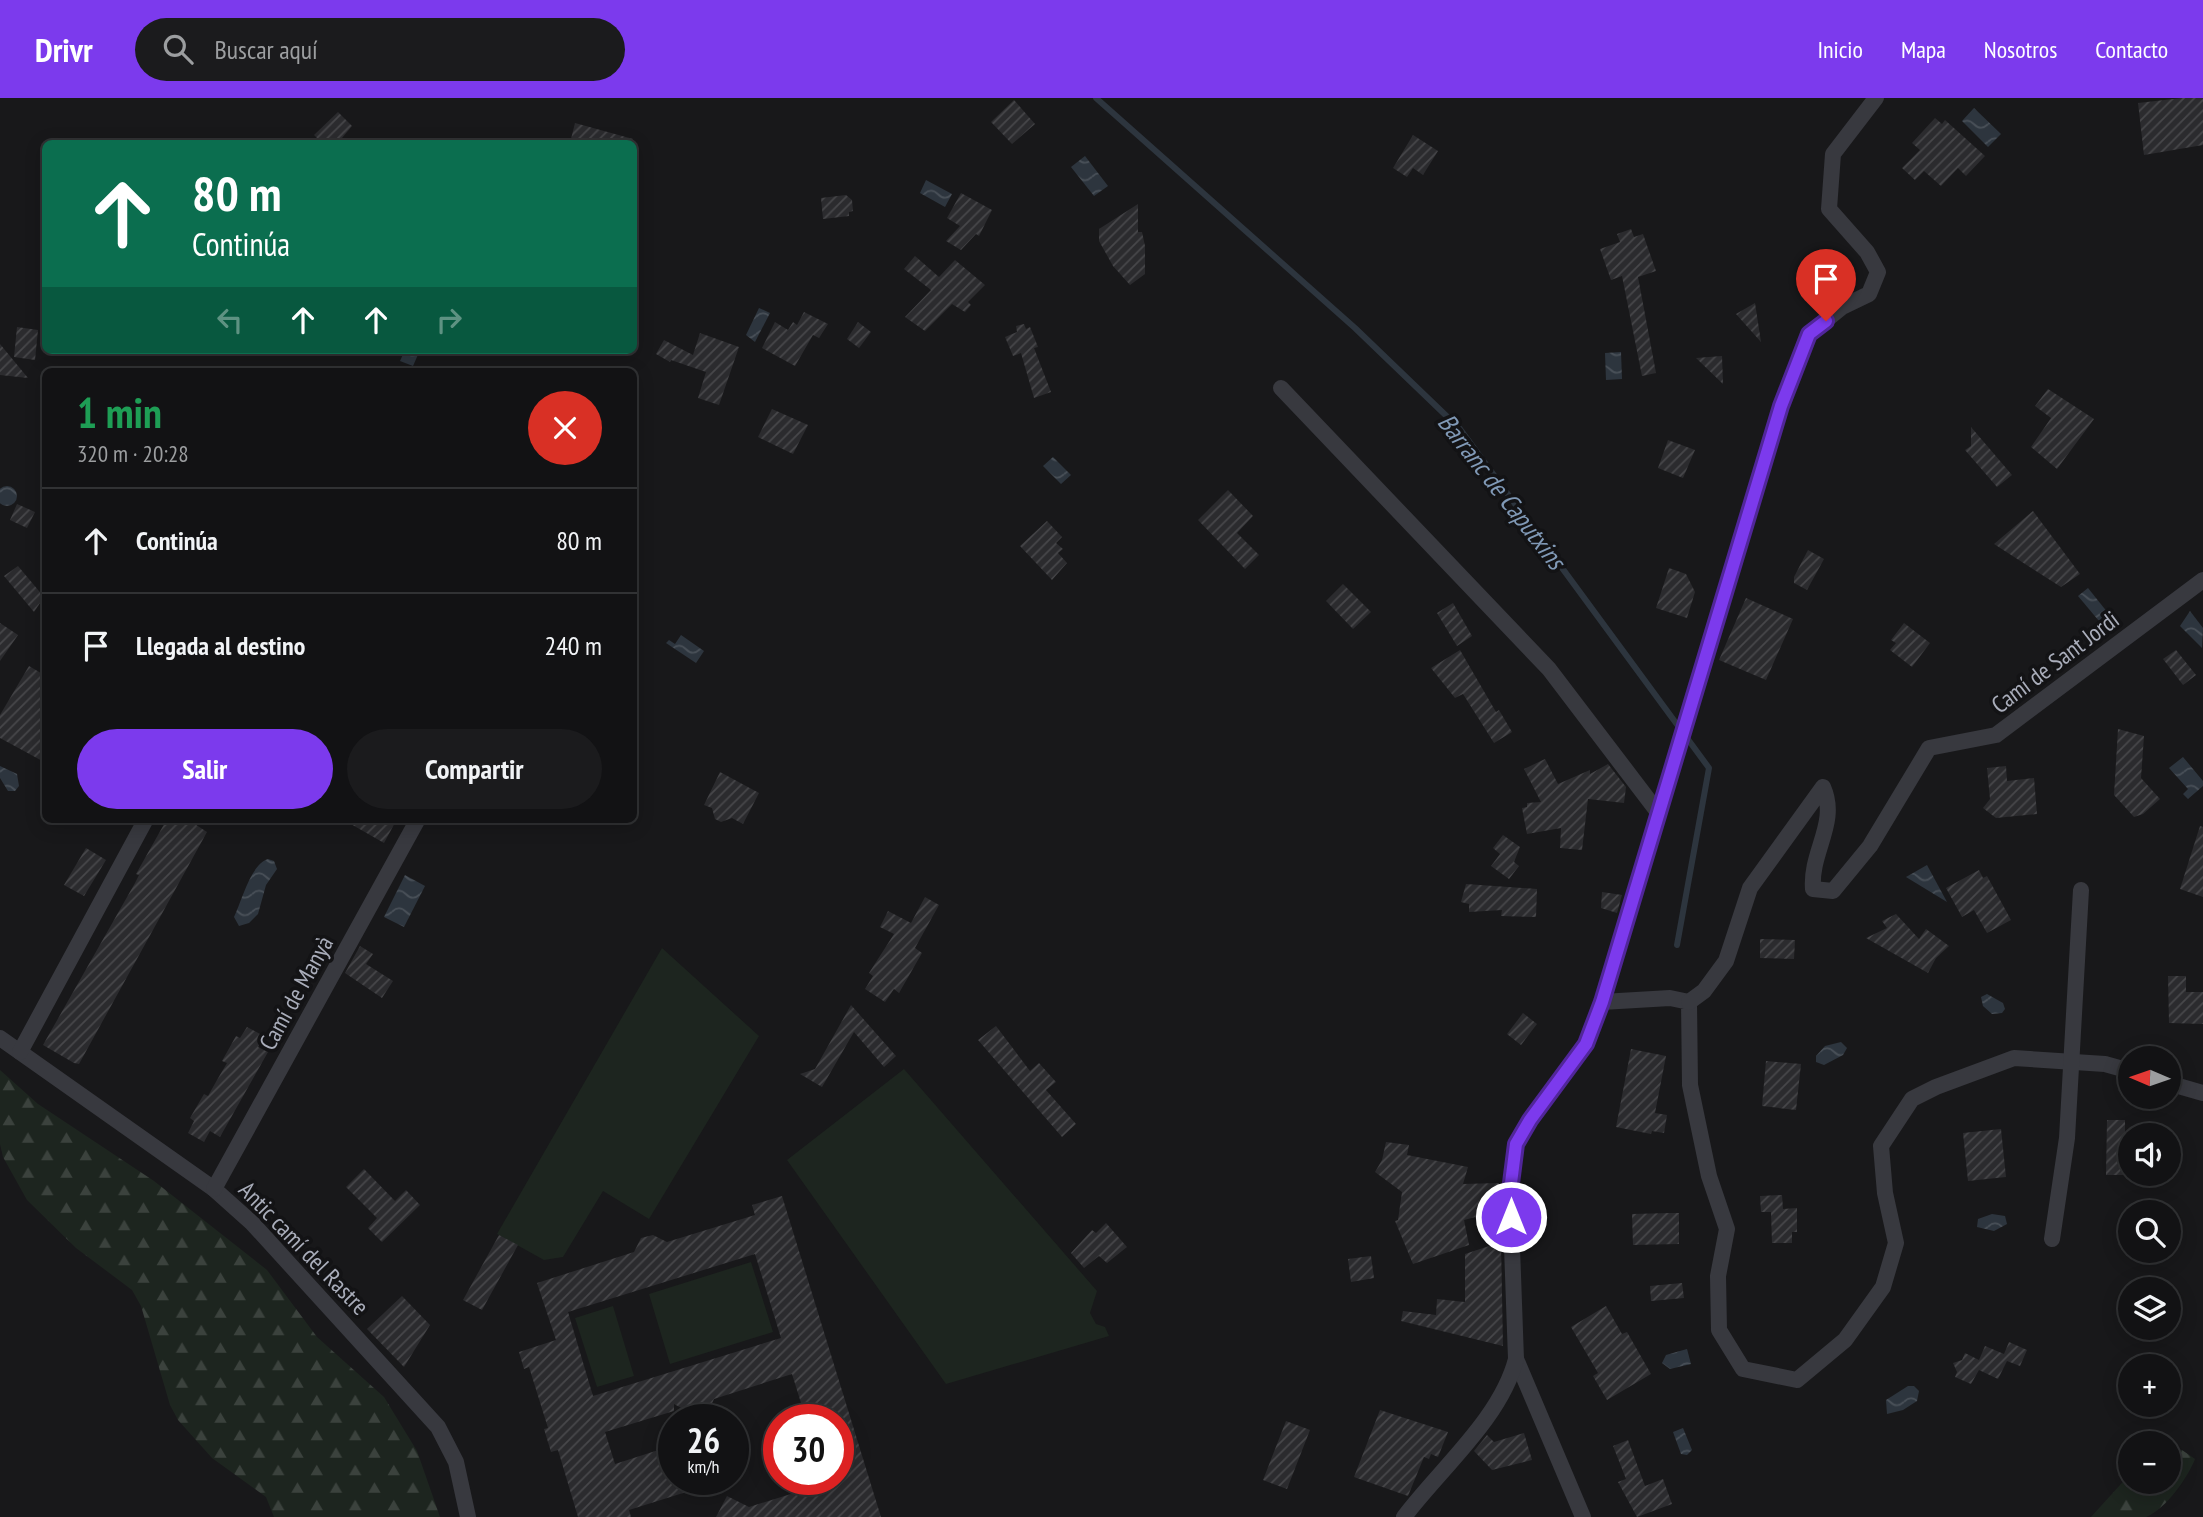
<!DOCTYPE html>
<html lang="es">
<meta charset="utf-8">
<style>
body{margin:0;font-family:"PT Sans Narrow",sans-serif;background:#1b1b1d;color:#f1f3f6;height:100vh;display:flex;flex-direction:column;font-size:26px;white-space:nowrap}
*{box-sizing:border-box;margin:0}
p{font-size:23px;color:#9c9ea0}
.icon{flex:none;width:38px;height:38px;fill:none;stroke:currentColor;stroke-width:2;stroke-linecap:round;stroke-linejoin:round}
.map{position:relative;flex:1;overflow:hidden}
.panel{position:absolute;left:42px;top:270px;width:595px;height:455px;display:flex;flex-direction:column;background:#121214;border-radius:10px;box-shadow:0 4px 18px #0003,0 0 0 2px #313234}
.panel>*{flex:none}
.hud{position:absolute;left:42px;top:42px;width:595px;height:214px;border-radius:10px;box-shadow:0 4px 18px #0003,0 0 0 2px #313234;background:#0b6e4f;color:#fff;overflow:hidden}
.needle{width:46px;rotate:272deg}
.buttons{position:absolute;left:2118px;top:948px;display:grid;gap:14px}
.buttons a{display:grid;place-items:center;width:63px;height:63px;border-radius:50%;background:#121214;box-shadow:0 4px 18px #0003,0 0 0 2px #313234;font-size:35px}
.speed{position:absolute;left:658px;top:1306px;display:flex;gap:14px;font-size:35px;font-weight:700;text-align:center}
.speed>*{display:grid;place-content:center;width:91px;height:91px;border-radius:50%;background:#121214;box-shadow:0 4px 18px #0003,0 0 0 2px #313234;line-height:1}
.speed small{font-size:18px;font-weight:400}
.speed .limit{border:10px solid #d22;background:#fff;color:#111}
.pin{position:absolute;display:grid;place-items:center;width:60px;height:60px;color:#fff;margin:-72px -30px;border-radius:50% 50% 50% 0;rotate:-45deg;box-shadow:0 0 7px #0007}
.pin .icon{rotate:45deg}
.me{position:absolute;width:77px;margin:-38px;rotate:0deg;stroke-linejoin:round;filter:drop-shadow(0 0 5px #0008)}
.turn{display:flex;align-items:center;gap:24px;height:147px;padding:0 35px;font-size:32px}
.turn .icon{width:91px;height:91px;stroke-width:2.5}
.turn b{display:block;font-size:49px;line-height:60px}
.lanes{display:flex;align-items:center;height:66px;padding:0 35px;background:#0003;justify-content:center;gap:35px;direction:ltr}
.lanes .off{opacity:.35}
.round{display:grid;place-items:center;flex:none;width:74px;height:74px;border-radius:37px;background:#1b1b1d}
.summary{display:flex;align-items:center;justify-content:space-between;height:119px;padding:0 35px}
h1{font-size:42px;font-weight:600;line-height:52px;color:#1e9e55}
.primary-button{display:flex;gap:14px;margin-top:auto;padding:14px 35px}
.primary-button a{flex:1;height:80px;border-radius:42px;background:#7c3aed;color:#fff;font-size:28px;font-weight:600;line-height:80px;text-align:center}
.primary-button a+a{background:#1b1b1d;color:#f1f3f6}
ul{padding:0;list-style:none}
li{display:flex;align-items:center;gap:21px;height:105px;padding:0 35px;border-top:2px solid #313234}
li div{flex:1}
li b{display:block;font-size:26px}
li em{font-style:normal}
header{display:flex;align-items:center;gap:42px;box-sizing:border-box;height:98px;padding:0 35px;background:#7c3aed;color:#fff}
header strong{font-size:33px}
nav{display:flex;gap:38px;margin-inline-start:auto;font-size:24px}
.search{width:490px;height:63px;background:#1b1b1d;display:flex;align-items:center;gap:18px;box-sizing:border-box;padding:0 24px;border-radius:38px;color:#9c9ea0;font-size:26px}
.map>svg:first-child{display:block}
.forest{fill:url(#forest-firs)}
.park{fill:#1d251f}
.water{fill:url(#water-waves)}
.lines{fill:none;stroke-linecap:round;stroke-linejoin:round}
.stream{stroke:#2d353e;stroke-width:6}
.building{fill:url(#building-hatch);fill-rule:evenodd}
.street{stroke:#38393f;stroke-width:16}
.route-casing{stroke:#51269a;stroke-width:18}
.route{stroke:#7c3aed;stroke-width:12}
.labels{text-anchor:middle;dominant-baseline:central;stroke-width:7;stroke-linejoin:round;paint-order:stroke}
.street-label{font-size:24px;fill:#a9adba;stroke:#131315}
.water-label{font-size:26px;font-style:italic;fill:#8099b6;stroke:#131315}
</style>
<header>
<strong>Drivr</strong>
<div class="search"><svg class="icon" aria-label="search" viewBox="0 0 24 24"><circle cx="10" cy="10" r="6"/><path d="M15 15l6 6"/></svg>Buscar aquí</div>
<nav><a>Inicio</a><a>Mapa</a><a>Nosotros</a><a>Contacto</a></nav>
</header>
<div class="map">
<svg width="2203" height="1419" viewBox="0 0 2203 1419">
<defs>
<pattern id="forest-firs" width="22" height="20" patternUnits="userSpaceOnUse" patternTransform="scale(1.75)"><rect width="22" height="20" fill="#1d251f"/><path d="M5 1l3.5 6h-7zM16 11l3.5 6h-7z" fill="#3b423d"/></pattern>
<pattern id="water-waves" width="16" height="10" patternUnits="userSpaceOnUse" patternTransform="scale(1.75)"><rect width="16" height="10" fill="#2d353e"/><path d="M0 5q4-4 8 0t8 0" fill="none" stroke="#495058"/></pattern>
<pattern id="building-hatch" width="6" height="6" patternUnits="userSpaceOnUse" patternTransform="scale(1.75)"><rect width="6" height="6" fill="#2b2b2e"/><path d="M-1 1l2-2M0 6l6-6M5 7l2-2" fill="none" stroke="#47474a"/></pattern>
</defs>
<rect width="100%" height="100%" fill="#18181a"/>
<g class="forest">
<polygon points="0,972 38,1006 154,1083 267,1172 317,1239 384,1299 417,1353 440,1419 274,1419 266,1399 212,1360 178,1322 170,1307 141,1208 132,1192 76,1150 27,1102 3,1059 0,1046"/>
<path d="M2182,1352L2195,1361C2188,1379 2166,1411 2146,1419C2136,1419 2104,1419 2091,1419L2130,1376V1384H2168V1354Z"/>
</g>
<g class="park">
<polygon points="662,850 759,938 649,1121 603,1093 563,1159 544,1162 497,1136"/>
<polygon points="904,971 1097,1193 1090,1215 1096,1226 1105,1229 1109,1238 946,1286 787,1062"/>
<polygon points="751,1164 773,1234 670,1266 649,1196"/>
<polygon points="613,1208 634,1278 597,1289 575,1220"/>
</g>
<g class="water">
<polygon points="1974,10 2001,36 1988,49 1962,23"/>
<polygon points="1085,58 1108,88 1094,98 1071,69"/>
<polygon points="926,82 952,96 945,109 920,95"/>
<polygon points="759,210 770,215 755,244 746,237"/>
<polygon points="405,252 420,252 413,268 400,263"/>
<polygon points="1621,254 1622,281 1606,282 1605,255"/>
<polygon points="1053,359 1071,377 1061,386 1043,368"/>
<circle cx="7" cy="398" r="10"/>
<polygon points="2088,490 2108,515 2099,523 2078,498"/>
<polygon points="2190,513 2203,530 2202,550 2180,528"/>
<polygon points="681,537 704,553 696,565 666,545 669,542 675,546"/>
<polygon points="2183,659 2203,683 2203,688 2188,701 2183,696 2188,691 2169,670"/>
<polygon points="0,668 17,676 19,688 15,693 8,693 0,680"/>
<path d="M268,761L274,763L277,771L266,787L258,816L249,825L239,828L234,819C242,802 251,766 268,761Z"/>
<polygon points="1927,767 1947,804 1906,779"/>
<polygon points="405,777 425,788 404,829 384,819"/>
<polygon points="1987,896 2003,905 2005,911 2002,915 1992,916 1983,908 1981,899"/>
<polygon points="1841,944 1847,950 1843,957 1824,967 1816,964 1816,958 1825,948"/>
<polygon points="1992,1116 2005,1118 2007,1126 1994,1133 1977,1129 1978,1121"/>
<polygon points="1687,1251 1691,1266 1670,1271 1662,1265 1666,1257"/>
<polygon points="1908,1288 1914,1288 1919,1293 1917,1303 1903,1312 1887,1316 1886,1302"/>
<polygon points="1683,1330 1692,1352 1687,1357 1681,1356 1673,1334"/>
</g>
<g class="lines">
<polyline class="stream" points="1096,0 1355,230 1460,331 1709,670 1677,847"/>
</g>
<g class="building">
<polygon points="2182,0 2203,0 2203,47 2144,57 2138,5"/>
<polygon points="1014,2 1035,26 1012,46 991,24"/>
<polygon points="338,14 352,28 337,46 323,46 314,37"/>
<polygon points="1935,20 1942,26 1945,22 1985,58 1966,78 1958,70 1941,88 1924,73 1915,82 1902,70 1920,52 1912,45"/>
<polygon points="575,25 633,41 632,46 590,46 571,41"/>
<polygon points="1413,37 1438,53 1423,77 1413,70 1407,79 1393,70"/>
<polygon points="961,95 992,112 979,138 976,136 961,152 946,143 960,128 947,120"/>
<polygon points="846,97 852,102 853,113 849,114 849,118 823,121 821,100"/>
<polygon points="1138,106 1138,134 1142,134 1145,148 1145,176 1130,187 1113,168 1099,143 1099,131"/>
<polygon points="1631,131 1634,139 1643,136 1656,173 1638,179 1656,275 1642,278 1622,178 1611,182 1600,151 1620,144 1617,136"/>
<polygon points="915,158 939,179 955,162 985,187 968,204 971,207 965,214 952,206 925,233 905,219 931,192 904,171"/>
<polygon points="1755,205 1761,244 1736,216"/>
<polygon points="804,214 828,226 819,240 813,237 795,268 762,250 775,224 788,232 793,224 797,227"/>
<polygon points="858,224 871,234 859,250 847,241"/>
<polygon points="1024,226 1026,231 1030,229 1038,249 1034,250 1051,294 1034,300 1021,255 1013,258 1005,239 1017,234 1016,228"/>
<polygon points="17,229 38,232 35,262 14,259"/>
<polygon points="700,235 739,249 719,307 698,300 706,274 671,262 670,264 656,256 664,242 693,257"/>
<polygon points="0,246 28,280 0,277"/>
<polygon points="1722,258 1723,286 1696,260"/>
<polygon points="2048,291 2094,321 2057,371 2031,349 2051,320 2035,308"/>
<polygon points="772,311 808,327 793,356 758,339"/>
<polygon points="1971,329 2012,377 1997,389 1965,352 1971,348"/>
<polygon points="1668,342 1695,352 1683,380 1658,370"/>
<polygon points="1228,392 1253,418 1237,435 1259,457 1245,471 1198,422"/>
<polygon points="17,406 35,414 27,430 10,422"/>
<polygon points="2033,413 2080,476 2061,489 1994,446"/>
<polygon points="1047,423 1062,439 1056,445 1063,451 1058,455 1067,465 1052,482 1020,448"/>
<polygon points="1808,452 1824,461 1807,492 1794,485 1794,479"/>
<polygon points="18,468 44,499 34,514 4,478"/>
<polygon points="1669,470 1686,476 1695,494 1687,520 1656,510"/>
<polygon points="1343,486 1371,514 1353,531 1326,503"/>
<polygon points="1746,500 1793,521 1766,582 1719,562"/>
<polygon points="1453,505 1472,538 1457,548 1437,515"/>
<polygon points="0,525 18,537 0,563"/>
<polygon points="1904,525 1930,545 1912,569 1890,552 1896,545 1891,542"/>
<polygon points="1460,552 1496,614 1499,612 1512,634 1494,645 1463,596 1455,600 1431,570"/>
<polygon points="2176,552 2196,577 2183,587 2163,561"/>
<polygon points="29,568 46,578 46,665 0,640 0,617"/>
<polygon points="2118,631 2144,638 2141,680 2160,701 2143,716 2134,719 2114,697"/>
<polygon points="1545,661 1558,686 1590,672 1590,676 1608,666 1626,689 1624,705 1588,701 1582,752 1560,750 1561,730 1527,736 1522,710 1527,709 1527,705 1541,704 1524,671"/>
<polygon points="2006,668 2007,683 2034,680 2037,716 1996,720 1983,710 1990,701 1987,670"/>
<polygon points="720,674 759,695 743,726 732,720 721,724 715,721 712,710 704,707"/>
<polygon points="167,721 187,721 207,734 79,966 74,965 43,947 135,785 139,777 136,776"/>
<polygon points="342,721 397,721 384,745"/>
<polygon points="2200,728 2203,729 2203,799 2180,791"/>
<polygon points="1503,737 1520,749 1514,764 1519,768 1509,781 1491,768 1500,756 1493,750"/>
<polygon points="86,750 106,762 84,798 64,787"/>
<polygon points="1979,772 1983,780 1987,778 2011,822 1987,835 1974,812 1962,819 1946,790"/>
<polygon points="1466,786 1537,791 1536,819 1501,818 1502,812 1469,814 1469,806 1461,804"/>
<polygon points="1602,794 1622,797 1617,815 1601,810"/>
<polygon points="925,799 939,807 915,850 922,855 899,895 894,891 885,904 865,891 873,878 869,875 894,836 880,829 888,813 911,825"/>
<polygon points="1896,816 1919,841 1926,831 1949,848 1936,860 1928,875 1866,840 1887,830 1882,823"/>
<polygon points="1760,841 1795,842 1794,861 1760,860"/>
<polygon points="360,848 373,856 366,866 393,883 382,900 345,875"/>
<polygon points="2168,878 2186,878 2186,894 2203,894 2203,926 2169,925"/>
<polygon points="851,907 896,958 884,969 854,934 822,989 800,976 815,971"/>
<polygon points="1523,915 1537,926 1521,947 1507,936"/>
<polygon points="996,928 1030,973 1039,965 1056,984 1046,992 1076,1026 1062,1039 978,942"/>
<polygon points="247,929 264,938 258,949 268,954 220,1039 210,1033 204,1044 188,1035 194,1023 190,1020 204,996 208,998 217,982 227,965 222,963 236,938 240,940"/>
<polygon points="1631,951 1666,958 1655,1015 1667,1017 1664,1035 1652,1033 1651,1036 1616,1029"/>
<polygon points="1766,963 1801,966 1796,1012 1762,1008"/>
<polygon points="2107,1022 2125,1022 2125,1077 2106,1077"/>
<polygon points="2001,1031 2006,1079 1968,1083 1963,1035"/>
<polygon points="1386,1044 1409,1047 1407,1057 1468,1069 1463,1086 1499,1085 1499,1113 1464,1122 1469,1147 1413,1166 1395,1123 1398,1122 1402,1094 1375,1074 1382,1062"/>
<polygon points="364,1071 395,1103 406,1092 420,1107 382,1144 368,1130 377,1120 346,1089"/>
<polygon points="1782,1097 1783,1111 1797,1110 1797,1134 1792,1134 1792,1145 1772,1145 1771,1114 1761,1114 1760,1098"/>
<path d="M782,1098L881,1419H716L727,1398L749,1409L826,1385L825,1381H838V1321H806L792,1276L714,1301L708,1314L696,1318L674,1306V1313L605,1334L615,1366L674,1347V1381H717L718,1384L629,1412L631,1419H578L558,1352L551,1354L544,1331L548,1330L529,1269L524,1271L519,1254L556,1242L537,1185L634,1154L641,1140L653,1137L667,1144L755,1117L752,1107ZM755,1156L781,1240L593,1298L568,1214Z"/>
<polygon points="1670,1115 1679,1115 1679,1146 1633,1147 1632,1116"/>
<polygon points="1106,1125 1127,1149 1107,1165 1099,1158 1084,1170 1071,1155 1092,1132 1096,1135"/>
<polygon points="499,1137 518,1147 482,1212 463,1202"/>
<polygon points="1501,1144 1503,1248 1401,1223 1403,1213 1436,1217 1437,1201 1465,1204 1465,1156"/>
<polygon points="1371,1158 1374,1180 1351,1184 1348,1161"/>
<polygon points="1682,1185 1684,1200 1651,1203 1650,1188"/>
<polygon points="402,1198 430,1227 404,1269 367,1231"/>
<polygon points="1606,1208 1622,1236 1627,1234 1651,1276 1607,1302 1593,1278 1598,1275 1571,1229"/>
<polygon points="2009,1244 2027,1252 2020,1268 2007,1263 1998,1281 1979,1272 1971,1286 1955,1279 1957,1274 1953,1265 1962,1262 1965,1255 1979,1262 1985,1248 2004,1256"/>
<polygon points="1380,1312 1448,1334 1438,1359 1431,1356 1429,1361 1424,1359 1408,1398 1354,1379"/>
<polygon points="1286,1323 1310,1332 1287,1391 1263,1382"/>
<polygon points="1524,1335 1532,1362 1492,1372 1474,1353 1487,1337 1494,1344"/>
<polygon points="1628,1342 1645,1388 1663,1381 1672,1406 1637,1419 1618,1384 1626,1381 1613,1348"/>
</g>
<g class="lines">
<g class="street">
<polyline points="1281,290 1549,571 1657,713"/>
<polyline points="1602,904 1670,900 1689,904 1690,987 1709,1078 1727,1131 1718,1178 1719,1232 1743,1271 1797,1282 1845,1242 1883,1189 1896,1145 1885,1095 1881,1048 1912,1001 1936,989 2014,960 2105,966 2130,973"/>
<path d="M1689,904L1704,893L1726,863L1750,790L1823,689C1839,725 1810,753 1813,791L1833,793L1870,748L1929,650L1996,637L2203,482"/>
<polyline points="0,940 214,1091 252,1125 438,1329 456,1364 468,1419"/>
<polyline points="20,954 146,721"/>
<polyline points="2168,985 2203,995"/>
<polyline points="214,1091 418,721"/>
<polyline points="2052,1141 2067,1040 2081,792"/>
<polyline points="1516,1261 1583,1419"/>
<path d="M1404,1419C1441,1370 1501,1320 1516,1261L1510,1093L1516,1046L1530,1022L1586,946L1602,904L1781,308L1809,236L1842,209L1869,196L1878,174L1867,154L1829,111L1833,56L1876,0"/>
</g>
</g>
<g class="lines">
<defs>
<polyline id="route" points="1511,1119 1510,1093 1516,1046 1530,1022 1586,946 1602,904 1781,308 1809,236 1826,223"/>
</defs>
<use href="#route" class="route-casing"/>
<use href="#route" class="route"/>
</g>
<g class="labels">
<g class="street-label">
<text transform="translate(2055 564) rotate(-37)">Camí de Sant Jordi</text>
<text transform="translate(296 895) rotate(-61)">Camí de Manyà</text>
<text transform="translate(304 1150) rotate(46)">Antic camí del Rastre</text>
</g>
<g class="water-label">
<text transform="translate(1502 393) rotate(52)">Barranc de Caputxins</text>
</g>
</g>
</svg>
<div class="buttons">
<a><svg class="needle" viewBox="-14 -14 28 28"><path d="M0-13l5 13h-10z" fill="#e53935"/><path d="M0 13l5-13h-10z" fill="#9c9ea0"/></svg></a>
<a><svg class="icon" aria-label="sound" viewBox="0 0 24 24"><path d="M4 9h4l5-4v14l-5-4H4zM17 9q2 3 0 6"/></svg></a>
<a><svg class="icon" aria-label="search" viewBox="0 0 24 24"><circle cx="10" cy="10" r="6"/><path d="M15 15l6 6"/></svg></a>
<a><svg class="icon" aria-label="layers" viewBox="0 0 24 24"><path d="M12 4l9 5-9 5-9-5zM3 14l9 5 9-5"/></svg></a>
<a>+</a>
<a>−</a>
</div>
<div class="speed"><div>26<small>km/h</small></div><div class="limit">30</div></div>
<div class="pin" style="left:1826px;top:223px;background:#d93025"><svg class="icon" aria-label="arrive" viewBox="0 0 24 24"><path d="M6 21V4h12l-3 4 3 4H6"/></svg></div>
<svg class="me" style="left:1511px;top:1119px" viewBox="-20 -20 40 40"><circle r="17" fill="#7c3aed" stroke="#fff" stroke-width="3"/><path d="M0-11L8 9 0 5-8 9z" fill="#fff"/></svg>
<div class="hud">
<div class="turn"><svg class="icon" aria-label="ahead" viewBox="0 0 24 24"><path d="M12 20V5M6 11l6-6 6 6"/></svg><div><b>80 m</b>Continúa</div></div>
<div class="lanes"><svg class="icon off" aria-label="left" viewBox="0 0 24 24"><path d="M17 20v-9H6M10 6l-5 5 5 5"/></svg><svg class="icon" aria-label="ahead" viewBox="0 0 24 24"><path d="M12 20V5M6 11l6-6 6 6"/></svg><svg class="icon" aria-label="ahead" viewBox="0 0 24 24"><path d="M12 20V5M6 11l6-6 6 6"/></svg><svg class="icon off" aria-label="right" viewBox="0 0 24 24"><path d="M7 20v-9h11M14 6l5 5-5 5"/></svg></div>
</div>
<section class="panel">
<div class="summary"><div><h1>1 min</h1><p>320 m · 20:28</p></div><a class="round" style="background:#d93025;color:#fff"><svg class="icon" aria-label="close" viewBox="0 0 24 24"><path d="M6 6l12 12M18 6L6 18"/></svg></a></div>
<ul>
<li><svg class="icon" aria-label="ahead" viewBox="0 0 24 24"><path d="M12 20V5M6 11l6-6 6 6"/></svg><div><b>Continúa</b></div><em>80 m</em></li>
<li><svg class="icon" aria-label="arrive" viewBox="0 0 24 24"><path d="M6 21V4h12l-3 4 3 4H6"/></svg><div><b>Llegada al destino</b></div><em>240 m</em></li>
</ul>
<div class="primary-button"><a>Salir</a><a>Compartir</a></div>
</section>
</div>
